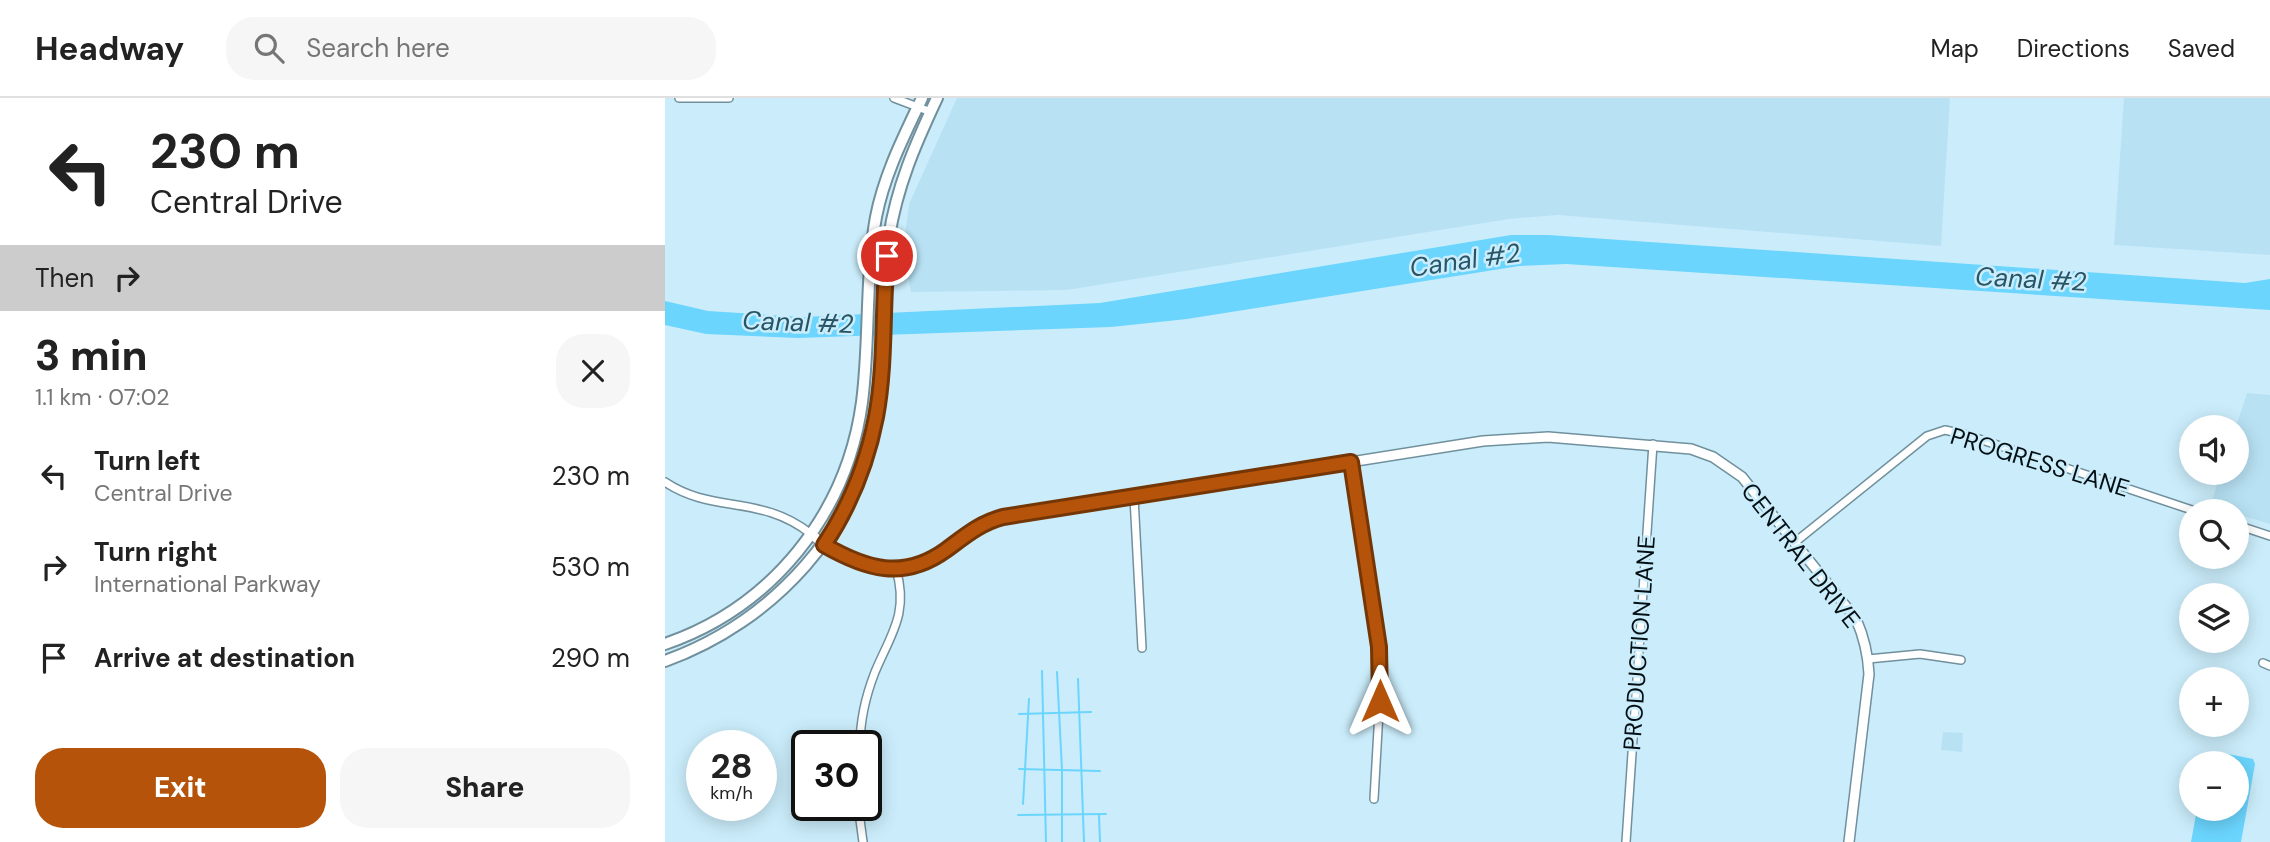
<!DOCTYPE html>
<meta charset="utf-8">
<style>
body{margin:0;font-family:"DM Sans",sans-serif;background:#f6f6f6;color:#222;height:100vh;display:flex;flex-direction:column;font-size:26px;white-space:nowrap}
*{box-sizing:border-box;margin:0}
p{font-size:23px;color:#767676}
.icon{flex:none;width:38px;height:38px;fill:none;stroke:currentColor;stroke-width:2;stroke-linecap:round;stroke-linejoin:round}
.map{position:relative;flex:1;overflow:hidden}
.details{display:flex;flex-direction:column;background:#fff;width:665px}
.details>*{flex:none}
.hud{background:#fff;color:#222;overflow:hidden}
.controls{position:absolute;left:1514px;top:317px;display:grid;gap:14px}
.controls a{display:grid;place-items:center;width:70px;height:70px;border-radius:50%;background:#fff;box-shadow:0 4px 18px #0003;font-size:35px}
.speed{position:absolute;left:21px;top:632px;display:flex;gap:14px;font-size:35px;font-weight:700;text-align:center}
.speed>*{display:grid;place-content:center;width:91px;height:91px;border-radius:50%;background:#fff;box-shadow:0 4px 18px #0003;line-height:1}
.speed small{font-size:18px;font-weight:400}
.speed .limit{border:4px solid #111;border-radius:10px;background:#fff;color:#111}
.pin{position:absolute;display:grid;place-items:center;width:60px;height:60px;color:#fff;margin:-30px;border:4px solid #fff;border-radius:50%;box-shadow:0 2px 7px #0007}
.me{position:absolute;width:77px;margin:-38px;rotate:0deg;stroke-linejoin:round;filter:drop-shadow(0 0 5px #0008)}
.turn{display:flex;align-items:center;gap:24px;height:147px;padding:0 35px;font-size:32px}
.turn .icon{width:91px;height:91px;stroke-width:2.5}
.turn b{display:block;font-size:49px;line-height:60px}
.then{display:flex;align-items:center;height:66px;padding:0 35px;background:#0003;gap:14px;font-size:26px}
.round{display:grid;place-items:center;flex:none;width:74px;height:74px;border-radius:28px;background:#f6f6f6}
.head{display:flex;align-items:center;justify-content:space-between;height:119px;padding:0 35px}
h1{font-size:42px;font-weight:800;line-height:52px}
.cta{display:flex;gap:14px;margin-top:auto;padding:14px 35px}
.cta a{flex:1;height:80px;border-radius:28px;background:#b45309;color:#fff;font-size:28px;font-weight:800;line-height:80px;text-align:center}
.cta a+a{background:#f6f6f6;color:#222}
ul{padding:0;list-style:none}
li{display:flex;align-items:center;gap:21px;height:91px;padding:0 35px}
li div{flex:1}
li b{display:block;font-size:26px}
li em{font-style:normal}
header{display:flex;align-items:center;gap:42px;box-sizing:border-box;height:98px;padding:0 35px;background:#fff;border-bottom:2px solid #e0e0e0}
header strong{font-size:33px}
nav{display:flex;gap:38px;margin-inline-start:auto;font-size:24px}
.search{width:490px;height:63px;background:#f6f6f6;display:flex;align-items:center;gap:18px;box-sizing:border-box;padding:0 24px;border-radius:28px;color:#767676;font-size:26px}
main{display:flex;flex:1;min-height:0}
.map>svg:first-child{display:block}
.built{fill:#b8e2f4}
.water{fill:#6bd5fe}
.lines{fill:none;stroke-linecap:round;stroke-linejoin:round}
.stream{stroke:#6bd5fe;stroke-width:2}
.minor-casing{stroke:#71909d;stroke-width:10}
.tertiary-casing{stroke:#71909d;stroke-width:12}
.secondary-casing{stroke:#71909d;stroke-width:14}
.minor{stroke:#fff;stroke-width:7}
.tertiary{stroke:#fff;stroke-width:9}
.secondary{stroke:#fff;stroke-width:10}
.route-casing{stroke:#753606;stroke-width:18}
.route{stroke:#b45309;stroke-width:12}
.labels{text-anchor:middle;dominant-baseline:central;stroke-width:5;stroke-linejoin:round;paint-order:stroke}
.street-label{font-size:24px;fill:#040f14;stroke:#cbedfb}
.water-label{font-size:26px;font-style:italic;fill:#275566;stroke:#cbedfb}
</style>
<header>
<strong>Headway</strong>
<div class="search"><svg class="icon" aria-label="search" viewBox="0 0 24 24"><circle cx="10" cy="10" r="6"/><path d="M15 15l6 6"/></svg>Search here</div>
<nav><a>Map</a><a>Directions</a><a>Saved</a></nav>
</header>
<main>
<section class="details">
<div class="hud">
<div class="turn"><svg class="icon" aria-label="left" viewBox="0 0 24 24"><path d="M17 20v-9H6M10 6l-5 5 5 5"/></svg><div><b>230 m</b>Central Drive</div></div>
<div class="then">Then<svg class="icon" aria-label="right" viewBox="0 0 24 24"><path d="M7 20v-9h11M14 6l5 5-5 5"/></svg></div>
</div>
<div class="head"><div><h1>3 min</h1><p>1.1 km · 07:02</p></div><a class="round"><svg class="icon" aria-label="close" viewBox="0 0 24 24"><path d="M6 6l12 12M18 6L6 18"/></svg></a></div>
<ul>
<li><svg class="icon" aria-label="left" viewBox="0 0 24 24"><path d="M17 20v-9H6M10 6l-5 5 5 5"/></svg><div><b>Turn left</b><p>Central Drive</p></div><em>230 m</em></li>
<li><svg class="icon" aria-label="right" viewBox="0 0 24 24"><path d="M7 20v-9h11M14 6l5 5-5 5"/></svg><div><b>Turn right</b><p>International Parkway</p></div><em>530 m</em></li>
<li><svg class="icon" aria-label="arrive" viewBox="0 0 24 24"><path d="M6 21V4h12l-3 4 3 4H6"/></svg><div><b>Arrive at destination</b></div><em>290 m</em></li>
</ul>
<div class="cta"><a>Exit</a><a>Share</a></div>
</section>
<div class="map">
<svg width="1605" height="744" viewBox="0 0 1605 744">
<rect width="100%" height="100%" fill="#cbedfb"/>
<g class="built">
<polygon points="292,0 1285,0 1276,148 893,117 844,121 402,192 246,194 238,152 244,106"/>
<polygon points="1459,0 1605,0 1605,157 1449,147"/>
<polygon points="1582,295 1605,297 1605,426 1572,416 1572,413 1562,413 1545,408 1556,375 1572,374 1571,329"/>
<polygon points="1278,634 1298,635 1297,654 1276,652"/>
</g>
<g class="water">
<polygon points="846,137 883,137 1580,185 1605,181 1605,212 901,166 854,168 522,221 446,229 133,240 41,236 0,227 0,203 43,213 138,219 435,205"/>
<polygon points="1548,653 1588,661 1590,666 1576,744 1526,744 1532,711 1572,710 1572,665 1541,665 1542,657"/>
</g>
<g class="lines">
<g class="stream">
<polyline points="377,573 381,744"/>
<polyline points="392,574 397,672 397,744"/>
<polyline points="413,581 419,744"/>
<polyline points="354,616 426,614"/>
<polyline points="354,671 435,673"/>
<polyline points="358,706 364,601"/>
<polyline points="353,717 441,716"/>
<polyline points="434,717 435,744"/>
</g>
<defs>
<g id="minor">
<polyline points="14,0 64,0"/>
<polyline points="229,0 266,14"/>
<polyline points="686,364 714,549 716,579 709,701"/>
<path d="M0,384C47,416 96,396 146,436"/>
<polyline points="469,399 477,550"/>
<polyline points="1572,427 1605,438"/>
<polyline points="1129,445 1262,338 1280,332 1302,337 1530,413"/>
<polyline points="1203,561 1255,556 1296,562"/>
<polyline points="1598,565 1605,568"/>
<path d="M195,648C195,622 201,597 210,574C226,536 244,515 231,471"/>
<polyline points="193,707 198,744"/>
<polyline points="961,744 988,346"/>
</g>
<path id="tertiary" d="M146,436C183,467 232,484 277,455C298,441 313,426 338,419L818,343L883,339L1026,351L1048,359L1077,379L1191,521C1199,539 1203,556 1204,576L1184,744"/>
<g id="secondary">
<path d="M0,546C107,509 182,416 197,304C205,243 200,180 211,119C219,77 239,38 257,0"/>
<path d="M0,563C108,524 196,430 212,314C220,256 215,197 224,139C232,88 250,47 272,0"/>
</g>
</defs>
<use href="#minor" class="minor-casing"/>
<use href="#tertiary" class="tertiary-casing"/>
<use href="#secondary" class="secondary-casing"/>
<use href="#minor" class="minor"/>
<use href="#tertiary" class="tertiary"/>
<use href="#secondary" class="secondary"/>
</g>
<g class="lines">
<defs>
<path id="route" d="M222,158C217,211 221,266 211,319C202,365 185,408 159,447C201,471 238,483 281,452C300,438 315,425 338,419L686,364L714,549L715,603"/>
</defs>
<use href="#route" class="route-casing"/>
<use href="#route" class="route"/>
</g>
<g class="labels">
<g class="street-label">
<text transform="translate(1375 364) rotate(17)">PROGRESS LANE</text>
<text transform="translate(1136 457) rotate(52)">CENTRAL DRIVE</text>
<text transform="translate(974 545) rotate(-86)">PRODUCTION LANE</text>
</g>
<g class="water-label">
<text transform="translate(800 162) rotate(-8)">Canal #2</text>
<text transform="translate(1366 181) rotate(3)">Canal #2</text>
<text transform="translate(133 224) rotate(2)">Canal #2</text>
</g>
</g>
</svg>
<div class="controls">
<a><svg class="icon" aria-label="sound" viewBox="0 0 24 24"><path d="M4 9h4l5-4v14l-5-4H4zM17 9q2 3 0 6"/></svg></a>
<a><svg class="icon" aria-label="search" viewBox="0 0 24 24"><circle cx="10" cy="10" r="6"/><path d="M15 15l6 6"/></svg></a>
<a><svg class="icon" aria-label="layers" viewBox="0 0 24 24"><path d="M12 4l9 5-9 5-9-5zM3 14l9 5 9-5"/></svg></a>
<a>+</a>
<a>−</a>
</div>
<div class="speed"><div>28<small>km/h</small></div><div class="limit">30</div></div>
<div class="pin" style="left:222px;top:158px;background:#d93025"><svg class="icon" aria-label="arrive" viewBox="0 0 24 24"><path d="M6 21V4h12l-3 4 3 4H6"/></svg></div>
<svg class="me" style="left:715px;top:603px" viewBox="-20 -20 40 40"><path d="M0-17L14 15 0 8-14 15z" fill="#b45309" stroke="#fff" stroke-width="4"/></svg>
</div>
</main>
